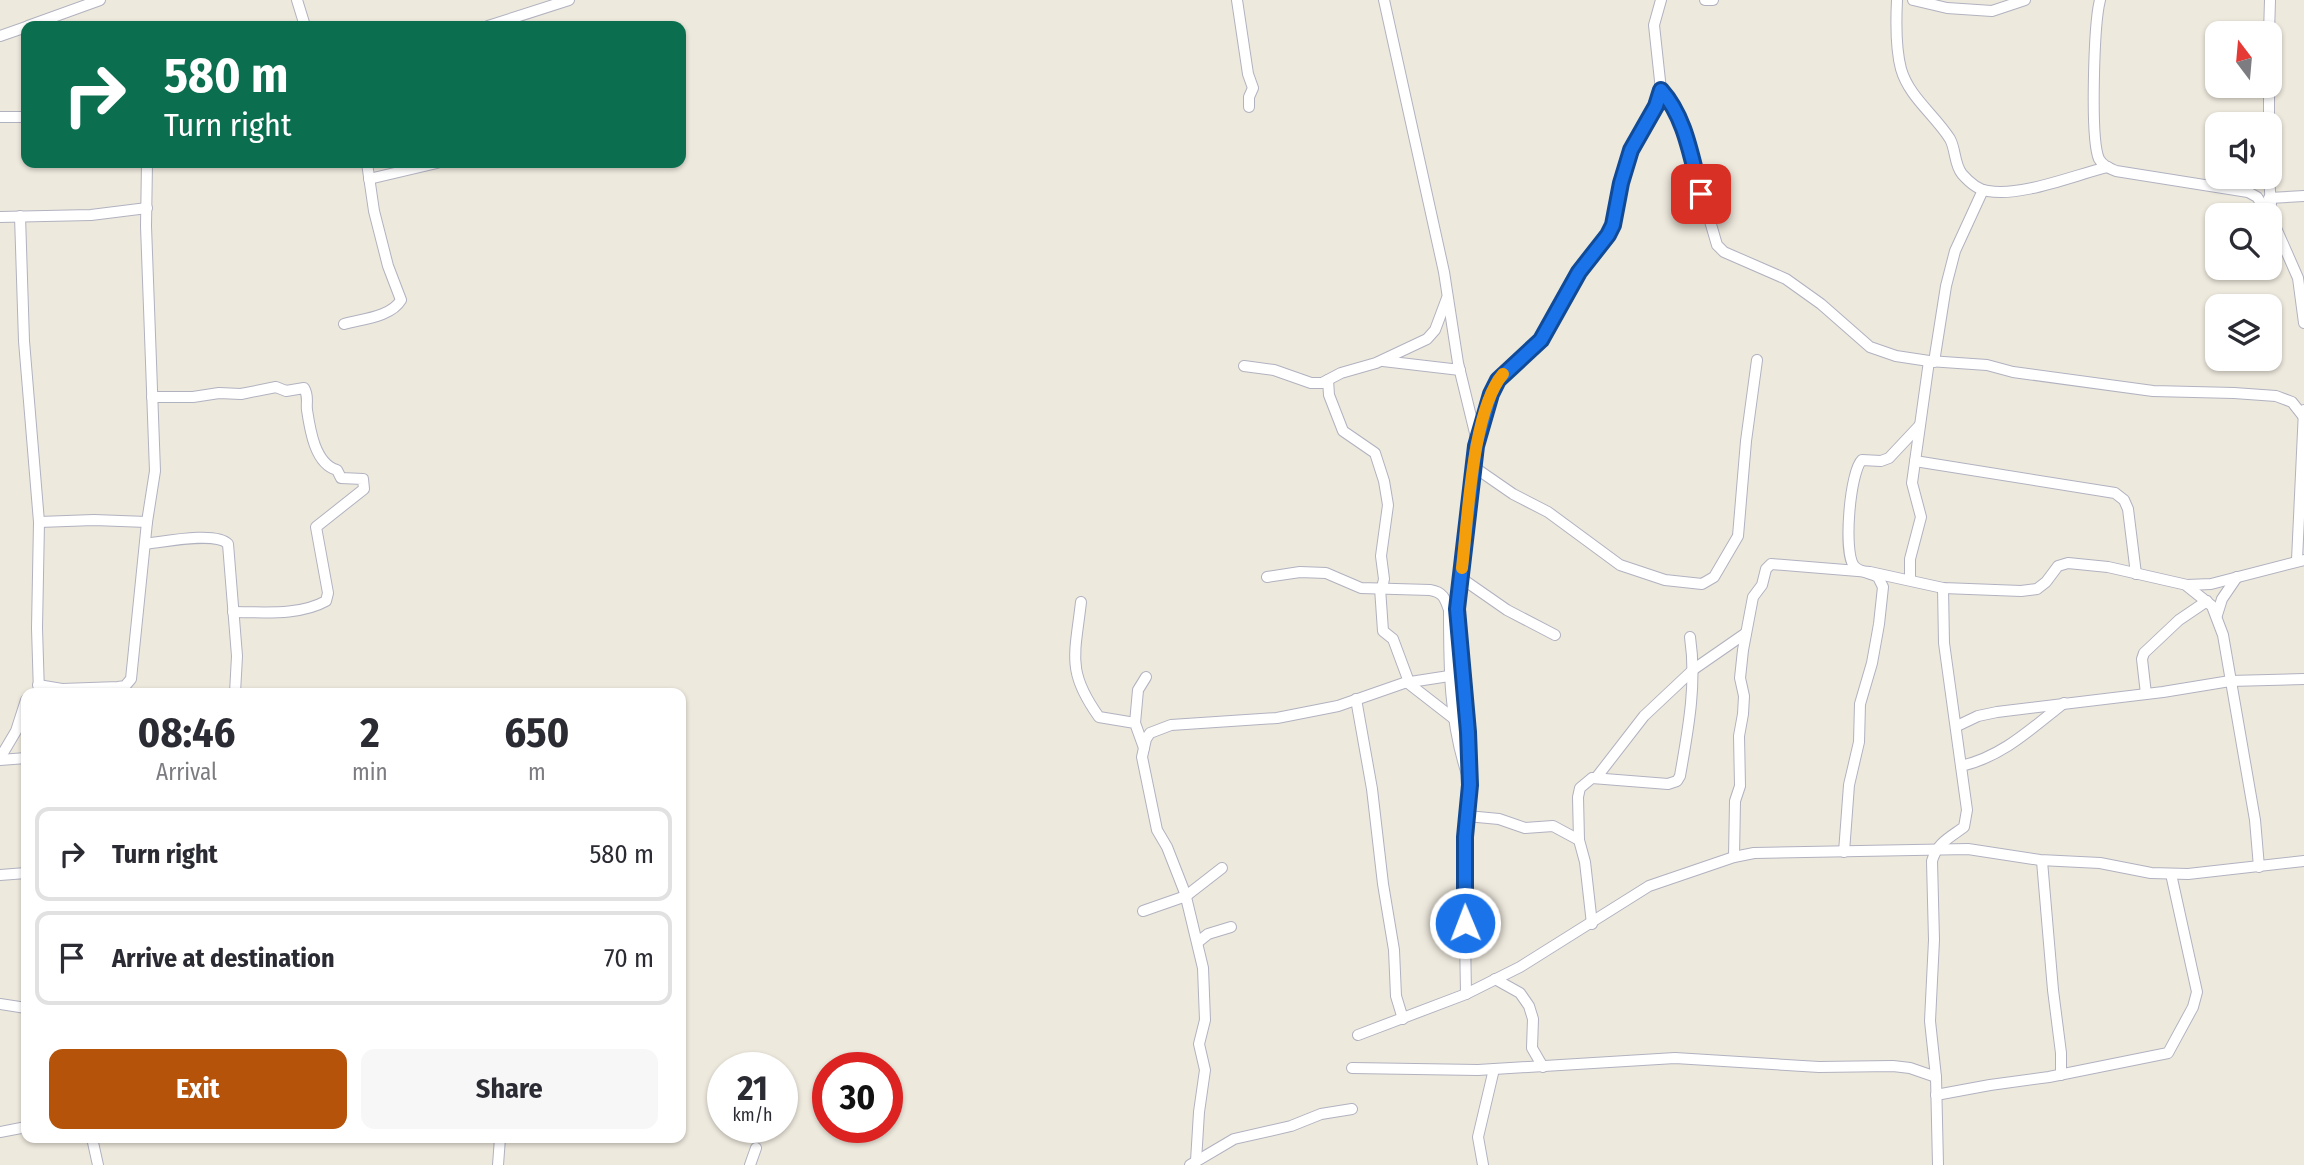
<!DOCTYPE html>
<style>
body{margin:0;font-family:"Fira Sans Condensed",sans-serif;background:#f7f7f7;color:#2b2b33;height:100vh;display:flex;flex-direction:column;font-size:26px;white-space:nowrap}
*{box-sizing:border-box;margin:0}
p{font-size:23px;color:#7c7c81}
.icon{flex:none;width:38px;height:38px;fill:none;stroke:currentColor;stroke-width:2;stroke-linecap:round;stroke-linejoin:round}
.map{position:relative;flex:1;overflow:hidden}
.details{position:absolute;left:21px;top:688px;width:665px;height:455px;display:flex;flex-direction:column;background:#fff;border-radius:14px;box-shadow:0 2px 5px #0004}
.details>*{flex:none}
.guide{position:absolute;left:21px;top:21px;width:665px;height:147px;border-radius:14px;box-shadow:0 2px 5px #0004;background:#0b6e4f;color:#fff;overflow:hidden}
.needle{width:46px;rotate:344deg}
.tools{position:absolute;left:2205px;top:21px;display:grid;gap:14px}
.tools a{display:grid;place-items:center;width:77px;height:77px;border-radius:14px;background:#fff;box-shadow:0 2px 5px #0004;font-size:35px}
.speed{position:absolute;left:707px;top:1052px;display:flex;gap:14px;font-size:35px;font-weight:700;text-align:center}
.speed>*{display:grid;place-content:center;width:91px;height:91px;border-radius:50%;background:#fff;box-shadow:0 2px 5px #0004;line-height:1}
.speed small{font-size:18px;font-weight:400}
.speed .limit{border:10px solid #d22;background:#fff;color:#111}
.pin{position:absolute;display:grid;place-items:center;width:60px;height:60px;color:#fff;margin:-30px;border-radius:14px;box-shadow:0 4px 10px #0006}
.me{position:absolute;width:77px;margin:-38px;rotate:359deg;stroke-linejoin:round;filter:drop-shadow(0 0 5px #0008)}
.turn{display:flex;align-items:center;gap:24px;height:147px;padding:0 28px;font-size:32px}
.turn .icon{width:91px;height:91px;stroke-width:2.5}
.turn b{display:block;font-size:49px;line-height:60px}
.eta{display:flex;justify-content:space-evenly;align-items:center;height:119px;text-align:center}
.eta b{font-size:42px;font-weight:700;line-height:49px}
.cta{display:flex;gap:14px;margin-top:auto;padding:14px 28px}
.cta a{flex:1;height:80px;border-radius:14px;background:#b45309;color:#fff;font-size:28px;font-weight:700;line-height:80px;text-align:center}
.cta a+a{background:#f7f7f7;color:#2b2b33}
ul{padding:0;list-style:none}
li{display:flex;align-items:center;gap:21px;height:94px;margin:0 14px 10px;padding:0 14px;border:4px solid #e1e1e2;border-radius:14px}
li div{flex:1}
li b{display:block;font-size:26px}
li em{font-style:normal}
.map>svg:first-child{display:block}
.lines{fill:none;stroke-linecap:round;stroke-linejoin:round}
.minor-casing{stroke:#b1b2c0;stroke-width:12}
.minor{stroke:#fff;stroke-width:10}
.route-casing{stroke:#114b97;stroke-width:18}
.route{stroke:#1a73e8;stroke-width:12}
.slow{stroke:#f59e0b;stroke-width:12}
</style>
<div class="map">
<svg width="2304" height="1165" viewBox="0 0 2304 1165">
<rect width="100%" height="100%" fill="#eee9dd"/>
<g class="lines">
<defs>
<g id="minor">
<polyline points="297,0 305,26"/>
<polyline points="1237,0 1248,74 1253,88 1249,97 1249,107"/>
<polyline points="1384,0 1444,272 1458,363 1475,433 1476,446 1457,609 1468,732 1470,785 1464,876 1466,994"/>
<polyline points="1661,0 1654,25 1661,90 1673,104 1684,132 1717,245 1724,252 1786,279 1821,304 1870,347 1896,356 1929,361 1987,365 2013,372 2153,391 2234,393 2276,396 2292,402 2303,416"/>
<polyline points="1705,0 1713,0"/>
<path d="M1897,0C1896,20 1896,50 1901,69C1909,97 1935,115 1950,139C1956,150 1954,164 1962,174C1969,182 1978,190 1988,191C2022,197 2074,175 2108,167"/>
<polyline points="1913,0 1947,8 1992,11 2025,0"/>
<path d="M2100,0C2094,23 2090,139 2099,159C2103,166 2109,168 2116,171L2248,192L2257,197L2269,215"/>
<polyline points="28,26 100,0"/>
<polyline points="488,26 569,0"/>
<polyline points="2269,33 2270,0"/>
<polyline points="0,36 26,27"/>
<polyline points="0,117 26,117"/>
<polyline points="2269,124 2269,86"/>
<polyline points="2269,177 2272,219 2298,278 2304,323"/>
<polyline points="369,179 437,163"/>
<polyline points="2269,198 2304,196"/>
<polyline points="20,216 24,341 39,522 37,628 39,693"/>
<polyline points="0,217 91,215 147,208"/>
<path d="M344,324C362,319 391,317 401,300L388,266L374,211L367,163"/>
<polyline points="1383,361 1460,370"/>
<polyline points="1934,362 1946,286 1955,251 1983,190"/>
<polyline points="1244,366 1274,370 1311,383 1322,383 1341,373 1376,363 1427,339 1435,330 1447,298"/>
<polyline points="1328,380 1329,395 1343,431 1375,453 1384,481 1388,505 1381,556 1384,579 1382,588"/>
<path d="M152,397H193L219,393L241,394L276,387L286,391L304,388C309,396 306,402 307,410C310,430 315,464 337,470L341,478L363,479L364,489L316,527L328,593L326,601C299,616 263,612 233,612"/>
<polyline points="1478,439 1491,394 1498,380 1541,340 1579,272 1608,235 1613,225 1621,183 1631,150 1656,106 1661,90"/>
<polyline points="1915,461 2115,493 2124,500 2128,509 2136,574"/>
<polyline points="1474,467 1513,494 1548,512 1620,565 1665,580 1702,584 1714,577 1738,536 1746,441 1757,360"/>
<polyline points="39,522 94,520 147,522"/>
<path d="M145,544C163,542 216,531 228,544L237,656L235,693"/>
<polyline points="2297,560 2304,410"/>
<path d="M1267,577L1300,572L1326,573L1361,588L1430,590C1443,592 1445,598 1449,610C1449,666 1449,720 1467,774"/>
<polyline points="1461,578 1507,610 1555,635"/>
<polyline points="1910,580 1910,559 1921,517 1912,483 1929,361"/>
<polyline points="2187,586 2212,606 2223,635 2255,820 2259,867"/>
<polyline points="1380,588 1383,631 1393,639 1409,682"/>
<path d="M1081,602C1075,655 1066,671 1099,717L1135,723L1144,748"/>
<polyline points="2217,615 2222,599 2237,577"/>
<polyline points="1408,683 1453,718"/>
<polyline points="38,685 62,689 118,687 125,686 131,679 147,522 155,471 146,226 147,163"/>
<polyline points="2146,694 2142,659 2144,653 2179,620 2207,601"/>
<polyline points="1356,699 1372,789 1383,884 1394,950 1396,996 1403,1019"/>
<polyline points="1135,723 1138,690 1146,677"/>
<polyline points="1957,726 1978,716 1997,712 2163,692 2230,681 2304,679"/>
<polyline points="0,758 16,731 26,700"/>
<polyline points="0,760 26,758"/>
<path d="M1961,766C2002,757 2032,728 2064,703"/>
<polyline points="1596,778 1644,716 1694,669 1746,633"/>
<polyline points="1467,816 1499,819 1525,828 1553,826 1579,840"/>
<path d="M1844,852L1849,785L1859,742L1860,704L1872,663L1879,624L1883,587L1878,577C1871,573 1859,572 1854,566C1843,552 1850,471 1862,460L1881,461L1889,458L1920,425"/>
<polyline points="1734,857 1735,801 1740,786 1739,736 1743,714 1744,696 1740,678 1743,650 1753,597 1762,585 1766,569 1771,564 1870,572 1943,588 2021,591 2037,589 2046,582 2058,566 2068,563 2108,567 2187,585 2211,584 2304,560"/>
<polyline points="2042,861 2053,990 2061,1053 2061,1075"/>
<polyline points="0,875 26,873"/>
<polyline points="1143,911 1186,896 1222,868"/>
<path d="M1592,924L1585,862L1579,840L1578,797L1580,788L1592,778L1668,784L1677,781L1680,776C1688,730 1697,684 1690,637"/>
<polyline points="1198,942 1208,934 1231,927"/>
<polyline points="1495,979 1520,993 1529,1006 1533,1019 1532,1048 1543,1067"/>
<polyline points="0,1004 26,1008"/>
<polyline points="1358,1035 1466,994 1520,967 1649,886 1734,857 1754,853 1968,849 2040,860 2100,863 2151,873 2188,874 2304,861"/>
<polyline points="1352,1068 1478,1070 1675,1058 1819,1067 1893,1066 1910,1068 1936,1077"/>
<polyline points="1936,1095 1990,1085 2049,1077 2168,1053 2193,1007 2197,992 2171,874"/>
<polyline points="0,1132 26,1127"/>
<polyline points="92,1138 98,1165"/>
<polyline points="1196,1161 1199,1112 1205,1070 1199,1044 1205,1020 1203,968 1185,893 1167,847 1157,830 1142,757 1146,739 1150,733 1171,725 1277,718 1338,706 1404,683 1449,676"/>
<polyline points="498,1165 500,1138"/>
<polyline points="750,1165 756,1148"/>
<polyline points="1190,1165 1234,1139 1291,1126 1321,1114 1352,1109"/>
<polyline points="1483,1165 1478,1137 1494,1069"/>
<path d="M1938,1165L1936,1077L1930,1021L1934,940L1932,861C1937,843 1949,838 1964,827L1967,810L1944,643L1943,588"/>
</g>
</defs>
<use href="#minor" class="minor-casing"/>
<use href="#minor" class="minor"/>
</g>
<g class="lines">
<defs>
<path id="route" d="M1465,923V837L1470,785L1468,732L1457,609L1476,446L1491,394L1498,380L1541,340L1579,272L1608,235L1613,225L1621,183L1631,150L1656,106L1661,90C1686,118 1691,158 1701,194"/>
</defs>
<use href="#route" class="route-casing"/>
<use href="#route" class="route"/>
<path class="slow" d="M1462,568C1468,519 1472,410 1503,374"/>
</g>
</svg>
<div class="tools">
<a><svg class="needle" viewBox="-14 -14 28 28"><path d="M0-13l5 13h-10z" fill="#e53935"/><path d="M0 13l5-13h-10z" fill="#7c7c81"/></svg></a>
<a><svg class="icon" aria-label="sound" viewBox="0 0 24 24"><path d="M4 9h4l5-4v14l-5-4H4zM17 9q2 3 0 6"/></svg></a>
<a><svg class="icon" aria-label="search" viewBox="0 0 24 24"><circle cx="10" cy="10" r="6"/><path d="M15 15l6 6"/></svg></a>
<a><svg class="icon" aria-label="layers" viewBox="0 0 24 24"><path d="M12 4l9 5-9 5-9-5zM3 14l9 5 9-5"/></svg></a>
</div>
<div class="speed"><div>21<small>km/h</small></div><div class="limit">30</div></div>
<div class="pin" style="left:1701px;top:194px;background:#d93025"><svg class="icon" aria-label="arrive" viewBox="0 0 24 24"><path d="M6 21V4h12l-3 4 3 4H6"/></svg></div>
<svg class="me" style="left:1465px;top:923px" viewBox="-20 -20 40 40"><circle r="17" fill="#1a73e8" stroke="#fff" stroke-width="3"/><path d="M0-11L8 9 0 5-8 9z" fill="#fff"/></svg>
<div class="guide">
<div class="turn"><svg class="icon" aria-label="right" viewBox="0 0 24 24"><path d="M7 20v-9h11M14 6l5 5-5 5"/></svg><div><b>580 m</b>Turn right</div></div>
</div>
<section class="details">
<div class="eta">
<div><b>08:46</b><p>Arrival</p></div>
<div><b>2</b><p>min</p></div>
<div><b>650</b><p>m</p></div>
</div>
<ul>
<li><svg class="icon" aria-label="right" viewBox="0 0 24 24"><path d="M7 20v-9h11M14 6l5 5-5 5"/></svg><div><b>Turn right</b></div><em>580 m</em></li>
<li><svg class="icon" aria-label="arrive" viewBox="0 0 24 24"><path d="M6 21V4h12l-3 4 3 4H6"/></svg><div><b>Arrive at destination</b></div><em>70 m</em></li>
</ul>
<div class="cta"><a>Exit</a><a>Share</a></div>
</section>
</div>
